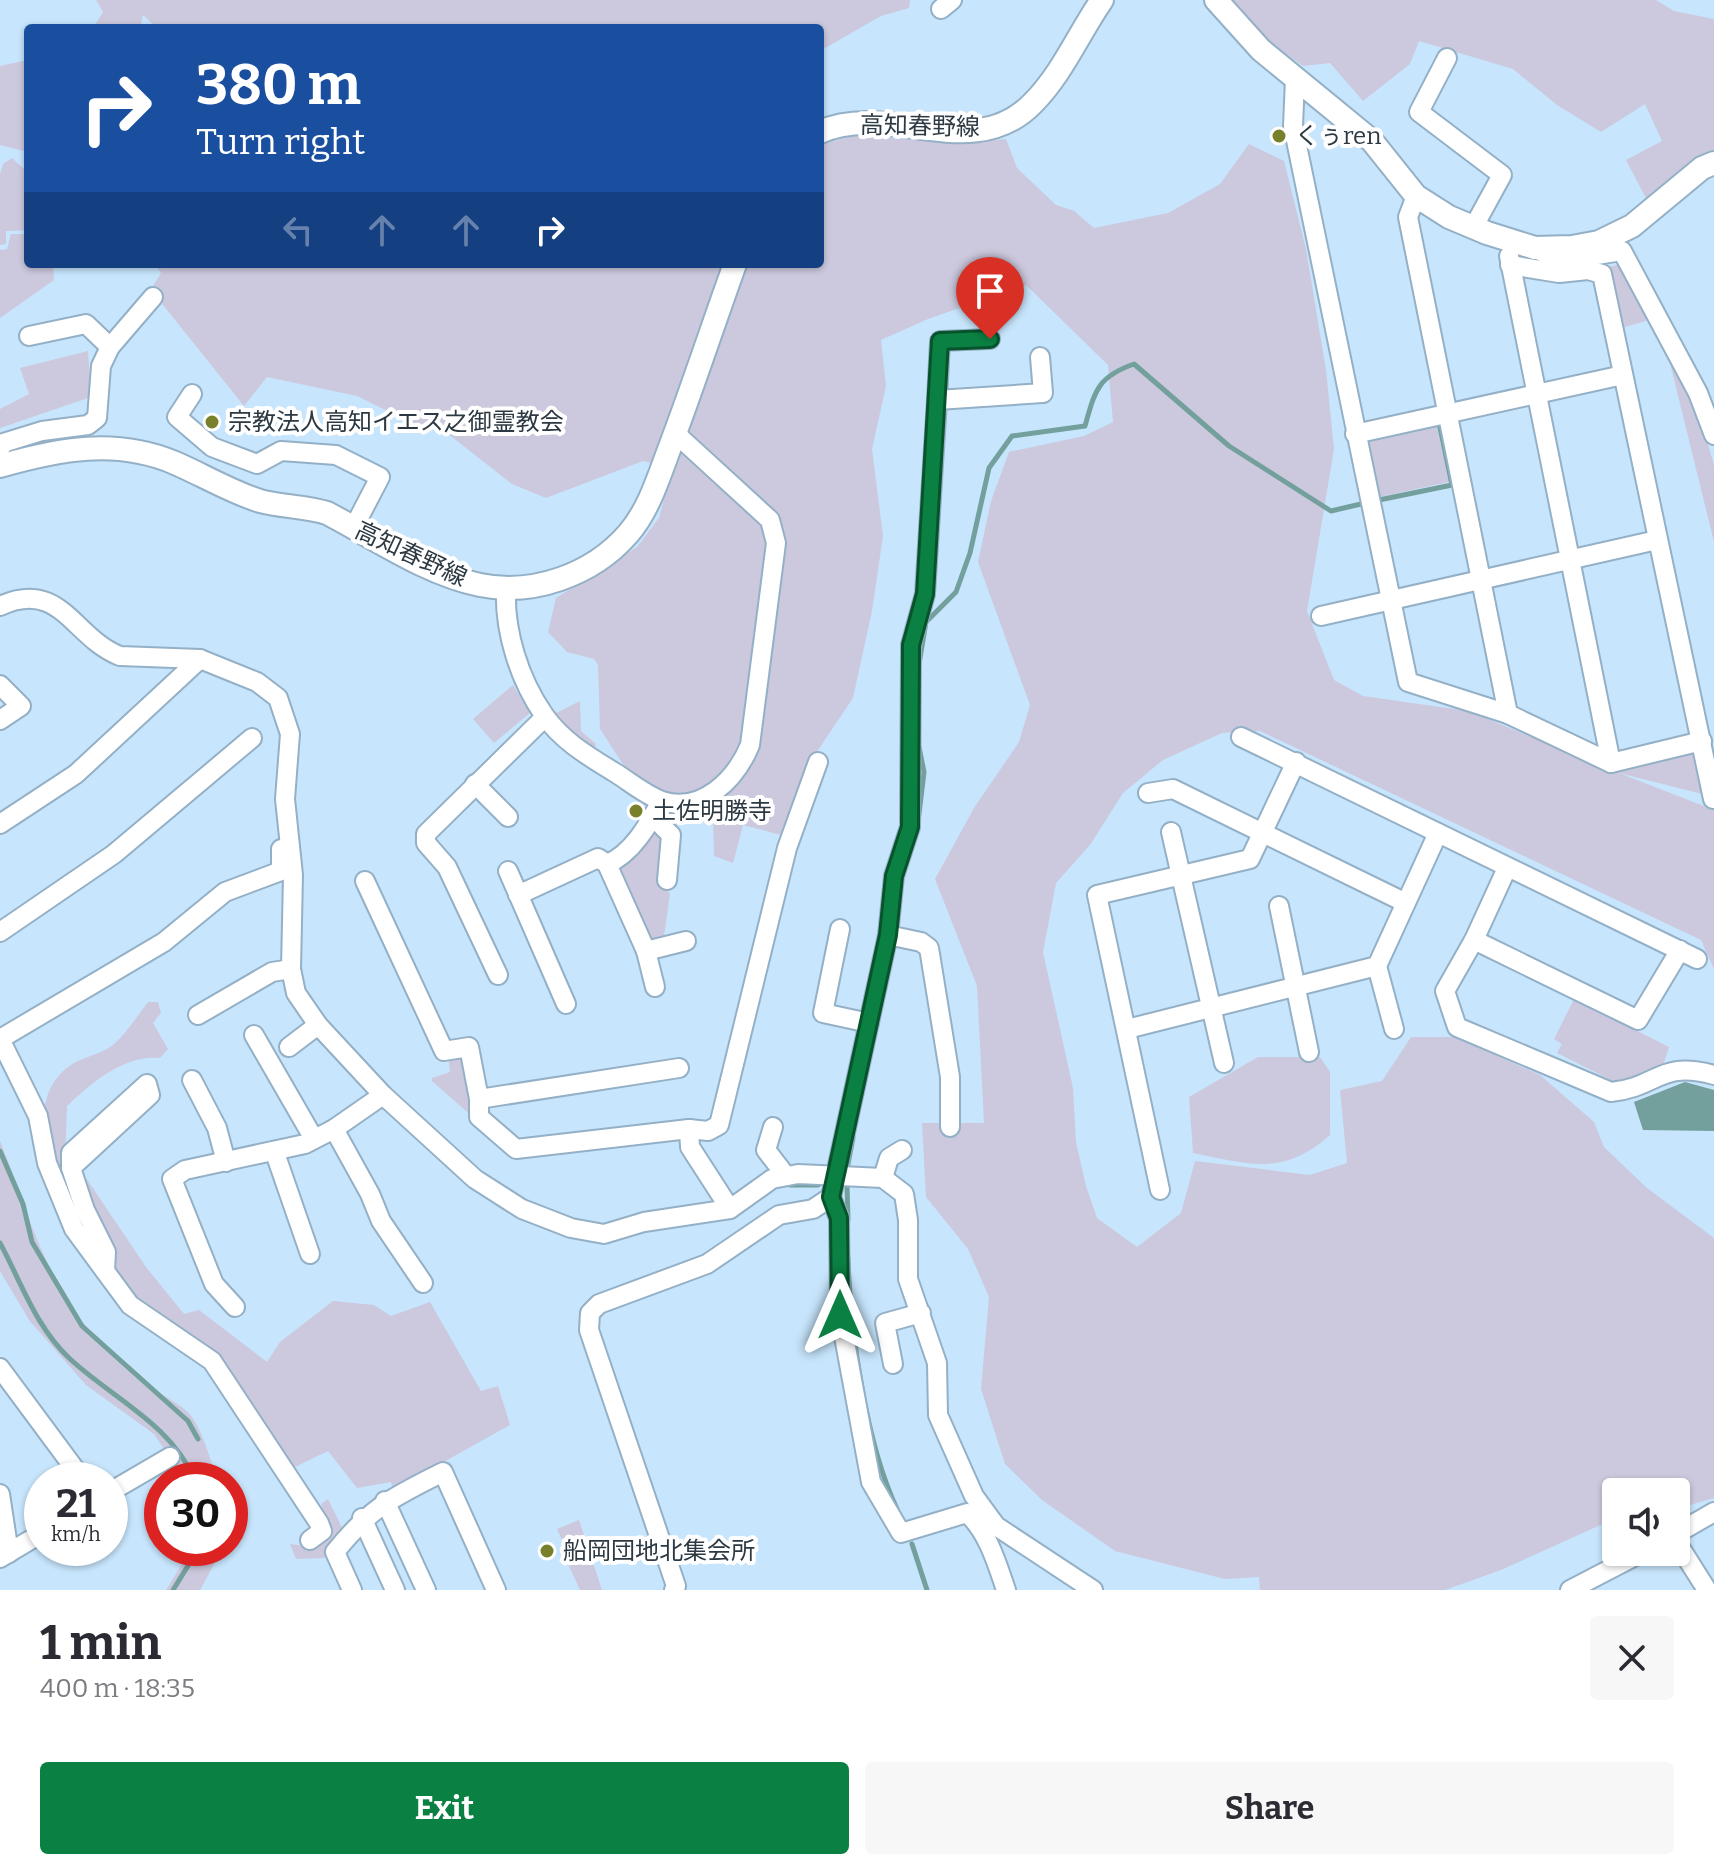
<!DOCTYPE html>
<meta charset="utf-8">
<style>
body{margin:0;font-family:Bitter,"Noto Sans JP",serif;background:#f7f7f7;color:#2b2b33;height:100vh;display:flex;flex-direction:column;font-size:30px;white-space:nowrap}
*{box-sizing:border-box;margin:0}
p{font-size:26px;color:#7c7c81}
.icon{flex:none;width:44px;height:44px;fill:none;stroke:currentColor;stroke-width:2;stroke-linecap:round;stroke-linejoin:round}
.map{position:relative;height:1590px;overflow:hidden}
.panel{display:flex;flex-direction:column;background:#fff;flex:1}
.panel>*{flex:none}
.hud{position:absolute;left:24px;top:24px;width:800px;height:244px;border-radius:8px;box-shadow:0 2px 6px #0004;background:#1a4fa0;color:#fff;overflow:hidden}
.controls{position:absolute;left:1602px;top:1478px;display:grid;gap:16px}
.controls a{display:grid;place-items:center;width:88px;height:88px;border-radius:8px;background:#fff;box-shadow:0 2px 6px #0004;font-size:40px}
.speed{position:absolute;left:24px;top:1462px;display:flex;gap:16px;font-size:40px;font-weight:700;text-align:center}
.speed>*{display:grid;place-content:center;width:104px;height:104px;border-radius:50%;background:#fff;box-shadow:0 2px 6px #0004;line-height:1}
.speed small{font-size:20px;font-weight:400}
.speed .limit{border:12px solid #d22;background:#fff;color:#111}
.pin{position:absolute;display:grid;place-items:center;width:68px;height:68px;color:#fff;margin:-82px -34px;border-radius:50% 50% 50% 0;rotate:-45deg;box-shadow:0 0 8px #0007}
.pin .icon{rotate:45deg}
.me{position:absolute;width:88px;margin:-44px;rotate:0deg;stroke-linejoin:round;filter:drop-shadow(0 0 6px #0008)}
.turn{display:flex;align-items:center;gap:28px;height:168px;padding:0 40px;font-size:36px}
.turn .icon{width:104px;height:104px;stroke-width:2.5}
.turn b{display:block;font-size:56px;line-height:68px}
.lanes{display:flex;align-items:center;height:76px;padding:0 40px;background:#0003;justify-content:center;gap:40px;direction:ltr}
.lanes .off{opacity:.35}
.round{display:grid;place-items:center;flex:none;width:84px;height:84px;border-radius:8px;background:#f7f7f7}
.headline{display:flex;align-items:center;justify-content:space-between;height:136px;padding:0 40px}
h1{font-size:48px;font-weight:700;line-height:60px}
.cta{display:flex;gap:16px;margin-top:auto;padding:16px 40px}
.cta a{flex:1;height:92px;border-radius:8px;background:#0b8043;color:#fff;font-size:32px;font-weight:700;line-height:92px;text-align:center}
.cta a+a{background:#f7f7f7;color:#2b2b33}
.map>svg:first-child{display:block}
.green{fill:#ccc9de}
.water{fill:#73a09d}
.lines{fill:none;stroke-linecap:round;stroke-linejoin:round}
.stream{stroke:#73a09d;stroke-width:5}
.minor-casing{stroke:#94b0c6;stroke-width:22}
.major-casing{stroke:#94b0c6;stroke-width:26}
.minor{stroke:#fff;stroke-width:18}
.major{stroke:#fff;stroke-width:22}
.route-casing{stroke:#07532c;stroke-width:20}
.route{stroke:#0b8043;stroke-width:14}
.poi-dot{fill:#79802b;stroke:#fff;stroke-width:3}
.labels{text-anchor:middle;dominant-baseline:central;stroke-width:8;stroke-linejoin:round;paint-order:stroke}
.street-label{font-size:24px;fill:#2d3942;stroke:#fff}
.poi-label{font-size:24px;fill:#2d3942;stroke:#fff;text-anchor:start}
</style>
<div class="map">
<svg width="1714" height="1590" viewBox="0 0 1714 1590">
<rect width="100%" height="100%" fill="#c7e5fc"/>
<g class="green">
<polygon points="96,0 910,0 909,8 881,16 820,51 820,28 157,28 143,15 140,28 93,28 103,12"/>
<polygon points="1227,0 1656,0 1674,11 1714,19 1714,159 1648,202 1626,160 1662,141 1645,104 1601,132 1557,105 1513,69 1419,41 1410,64 1363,101 1330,63 1303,66 1261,36"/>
<polygon points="28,60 28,152 0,145 0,66"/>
<polygon points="856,135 958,143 1006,139 1017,168 1056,205 1074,211 1094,228 1168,213 1220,184 1249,144 1284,161 1306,249 1326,370 1334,449 1307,611 1334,680 1363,696 1468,711 1617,772 1616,767 1696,750 1706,795 1619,773 1714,810 1714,969 1701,940 1260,731 1222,733 1163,760 1123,793 1090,845 1056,883 1043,952 1073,1088 1076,1142 1086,1186 1097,1218 1137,1247 1181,1213 1195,1161 1310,1175 1347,1163 1340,1090 1382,1081 1411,1037 1456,1037 1540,1075 1594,1122 1604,1147 1647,1188 1714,1238 1714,1498 1676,1509 1676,1492 1616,1492 1616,1518 1501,1570 1445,1590 1260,1590 1259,1577 1225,1579 1115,1551 1042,1500 1005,1464 981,1389 989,1297 968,1249 926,1197 922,1123 984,1123 977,986 935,879 974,808 1019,742 1030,705 978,562 991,501 1009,452 1084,436 1113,422 1108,365 1026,285 928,319 881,340 886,386 872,449 883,536 872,611 853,698 804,771 781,835 743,825 733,863 714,856 713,810 667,814 668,802 626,769 600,729 598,665 594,659 567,652 548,632 556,598 637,547 659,518 672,469 643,461 546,498 512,484 447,433 412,423 357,396 267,377 244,406 163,305 153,286 161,273 155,264 820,264 820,145"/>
<polygon points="12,158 28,173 28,230 6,231 6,244 0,245 0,174 3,164"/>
<polygon points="11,234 28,234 28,264 53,264 54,280 0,318 0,250 7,249"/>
<polygon points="1622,264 1649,320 1618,329 1604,268"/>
<polygon points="88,351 91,397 0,428 0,409 29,394 20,368"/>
<polygon points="1674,352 1695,400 1714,465 1714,542 1669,359"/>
<polygon points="1436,423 1449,482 1379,497 1365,437"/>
<polygon points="513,685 530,713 494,743 473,719"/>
<polygon points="580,701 581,731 596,744 593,753 552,715"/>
<polygon points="654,822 664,837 660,881 670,894 663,943 648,948 611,866"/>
<polygon points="1574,999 1669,1047 1663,1066 1621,1085 1557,1053 1562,1044 1554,1039"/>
<path d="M148,1002H158L161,1013L153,1023L168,1049L160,1058C125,1054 91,1083 67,1106L65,1168L94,1244C61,1204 15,1107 68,1067C81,1057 100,1055 113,1045C126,1034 137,1016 148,1002Z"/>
<polygon points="466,1052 474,1118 432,1081 432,1078 450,1072 448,1054"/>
<path d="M1258,1057H1320L1330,1072V1135C1283,1177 1249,1164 1193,1153L1189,1097Z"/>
<path d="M0,1141C26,1204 41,1270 85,1325C103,1347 129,1371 152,1388C165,1397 183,1405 192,1417C204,1434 210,1461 218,1480H185L154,1434L86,1385L29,1320L0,1271Z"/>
<polygon points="86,1178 146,1267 184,1314 199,1310 267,1362 280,1342 333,1301 374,1305 391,1316 430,1302 481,1391 498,1386 510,1425 393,1490 391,1482 357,1488 328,1451 293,1468 233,1377 200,1342 136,1296 114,1271"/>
<polygon points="328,1499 345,1534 324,1558 296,1559 290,1544 312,1547 332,1530 321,1504"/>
<polygon points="579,1520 602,1590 580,1590 568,1564 572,1561 557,1529"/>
<polygon points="192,1548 223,1548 200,1590 166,1590"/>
</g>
<polygon class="water" points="1685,1082 1714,1090 1714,1131 1643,1130 1634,1102"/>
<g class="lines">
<g class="stream">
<polyline points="1379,500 1452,485 1439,423"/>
<path d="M919,664L926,622L956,592L970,553L989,468L1012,436L1085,426C1095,391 1097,377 1134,364L1229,446L1331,511L1361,504"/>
<polyline points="917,831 924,772 918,742"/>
<polyline points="0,1151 23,1204 32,1242 82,1326 188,1421 198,1439"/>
<polyline points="847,1169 853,1138"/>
<polyline points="790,1185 818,1185"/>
<polyline points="847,1185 848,1220"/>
<path d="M0,1243C21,1282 36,1327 69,1358C113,1399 170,1423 195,1480"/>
<path d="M848,1258C850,1331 866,1444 897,1509"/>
<polyline points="912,1544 927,1590"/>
<polyline points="173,1590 199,1548"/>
</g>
<defs>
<g id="minor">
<polyline points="941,9 952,0"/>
<polyline points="1447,58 1419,112 1502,175 1473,228"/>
<polyline points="1295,79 1293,126 1408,682 1508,714 1611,763 1702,741"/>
<polyline points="1416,196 1408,217 1508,714"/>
<polyline points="1535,248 1558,261 1622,251 1698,393 1714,435"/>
<polyline points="1509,256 1611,763"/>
<polyline points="1510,265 1559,273 1588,270 1602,274 1713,799"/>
<polyline points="29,336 86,324 110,347"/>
<polyline points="990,339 940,341 937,400 1043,393 1040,357"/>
<polyline points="192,394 177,417 212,447 257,464 281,451 336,455 380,477 354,527"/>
<polyline points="1355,434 1623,375"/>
<polyline points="0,449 3,443 42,431 88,425 97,418 101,366 110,347 153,297"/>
<path d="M506,588C504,631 519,679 544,715C562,741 588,756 614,772C629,781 645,795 662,801C702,814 736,779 750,745L776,543L770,520L675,433"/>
<path d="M0,606C61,578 73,638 120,656L200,659L257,682L278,698L290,734L285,799L293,875L291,969L296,993L318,1025L383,1095L475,1179L522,1209L571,1228L604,1234L644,1222L730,1209L772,1179L798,1174L883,1178L904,1194L908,1220V1279L937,1363L938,1415L974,1496L996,1526L1093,1590"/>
<polyline points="1321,616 1657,540"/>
<polyline points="0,685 21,706 0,720"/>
<polyline points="1241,737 1697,959"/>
<polyline points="475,784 508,817"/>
<polyline points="1148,793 1173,789 1404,902"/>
<polyline points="652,816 671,835 667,880"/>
<polyline points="0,824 76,774 200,659"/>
<polyline points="1171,832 1224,1063"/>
<path d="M607,864C632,854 649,824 661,801"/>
<path d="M1507,868L1474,940L1445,991L1457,1027L1611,1092C1659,1087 1659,1060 1714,1075"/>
<polyline points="508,871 566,1004"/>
<polyline points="365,881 444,1051 469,1047 479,1099"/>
<polyline points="518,895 598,858 607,864 646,951"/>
<polyline points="1279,906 1309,1052"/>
<polyline points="840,929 823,1013 869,1023"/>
<polyline points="0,932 114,854 252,738"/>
<polyline points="888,935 921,942 929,948 950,1077 950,1127"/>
<polyline points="1474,940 1638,1020 1680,950"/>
<polyline points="1377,966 1394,1029"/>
<polyline points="498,975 447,867 426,843 426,834 545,717"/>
<polyline points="655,987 646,951 686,941"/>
<polyline points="198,1015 272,972 291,969"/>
<polyline points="1127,1029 1377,966 1438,833"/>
<polyline points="254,1035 314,1139"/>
<polyline points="0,1039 38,1116 47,1163 74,1229 130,1305 212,1361 319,1523 322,1531 310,1540"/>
<polyline points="0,1039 164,942 225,892 281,871 281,849"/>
<polyline points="289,1047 318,1025"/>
<polyline points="679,1068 479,1099 479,1117 516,1149 689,1129 690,1147 730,1209"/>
<polyline points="192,1080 217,1128 226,1162"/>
<polyline points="773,1127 766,1150 786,1176"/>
<polyline points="334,1129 370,1194 381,1221 423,1283"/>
<polyline points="689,1129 708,1131 719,1125 787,848 818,762"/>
<polyline points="275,1153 310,1254"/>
<polyline points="71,1168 71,1153 147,1084 150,1095 71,1168 85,1210 106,1252 105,1271"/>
<polyline points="883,1178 889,1158 902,1150"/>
<polyline points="1160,1190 1097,895 1250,859 1296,762"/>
<path d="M831,1197L839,1218L840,1315L871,1482L901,1533L967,1513C988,1532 997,1564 1006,1590"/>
<polyline points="235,1307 214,1284 172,1179 185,1170 305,1144 334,1129 383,1095"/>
<polyline points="893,1364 885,1323 921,1313"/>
<polyline points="0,1368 83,1480"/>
<polyline points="110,1492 170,1457"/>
<polyline points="0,1494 9,1553"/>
<polyline points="385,1501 426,1590"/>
<polyline points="362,1518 395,1590"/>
<polyline points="1676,1534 1714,1512"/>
<polyline points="1676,1541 1707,1590"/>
<polyline points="0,1558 42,1533"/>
<path d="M352,1590L335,1552C372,1506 392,1498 443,1472L496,1590"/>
<polyline points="674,1590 676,1586 589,1330 590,1313 599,1304 707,1264 779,1215 813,1209 831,1197 888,935 894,876 910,827 911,645 925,594 937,400"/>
<polyline points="1570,1590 1643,1552"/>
</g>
<g id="major">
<polyline points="1216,0 1261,50 1372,141 1416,196 1449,217 1487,233 1535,248 1572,247 1599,242 1632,226 1702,168 1714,163"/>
<path d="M820,132C889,101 973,165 1033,103C1062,74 1079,33 1102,0"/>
<path d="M0,466C59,449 116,438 175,463C203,475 231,492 260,501C282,507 304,506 327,513C375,538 426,574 480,585C533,596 592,575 628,534C649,510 659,476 670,447C693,386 713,325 735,264"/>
</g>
</defs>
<use href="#minor" class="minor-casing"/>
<use href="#major" class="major-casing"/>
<use href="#minor" class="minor"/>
<use href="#major" class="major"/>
</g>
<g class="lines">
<defs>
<polyline id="route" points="840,1315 839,1218 831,1197 888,935 894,876 910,827 911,645 925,594 940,341 990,339"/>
</defs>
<use href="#route" class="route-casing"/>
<use href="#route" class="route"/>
</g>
<g class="poi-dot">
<circle cx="1279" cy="136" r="8"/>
<circle cx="212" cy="422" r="8"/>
<circle cx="636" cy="811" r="8"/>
<circle cx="547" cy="1551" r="8"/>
</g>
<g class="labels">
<g class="street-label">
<text transform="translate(920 126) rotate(1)">高知春野線</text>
<text transform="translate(411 554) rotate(25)">高知春野線</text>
</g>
<g class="poi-label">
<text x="1295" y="136">くぅren</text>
<text x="228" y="422">宗教法人高知イエス之御霊教会</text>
<text x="652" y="811">土佐明勝寺</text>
<text x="563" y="1551">船岡団地北集会所</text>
</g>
</g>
</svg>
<div class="controls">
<a><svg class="icon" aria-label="sound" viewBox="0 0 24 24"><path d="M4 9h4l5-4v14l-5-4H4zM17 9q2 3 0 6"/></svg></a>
</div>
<div class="speed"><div>21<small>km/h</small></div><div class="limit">30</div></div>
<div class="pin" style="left:990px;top:339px;background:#d93025"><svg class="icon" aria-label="arrive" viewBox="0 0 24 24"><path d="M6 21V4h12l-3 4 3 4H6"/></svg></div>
<svg class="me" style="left:840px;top:1315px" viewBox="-20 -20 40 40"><path d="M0-17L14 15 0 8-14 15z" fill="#0b8043" stroke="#fff" stroke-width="4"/></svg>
<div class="hud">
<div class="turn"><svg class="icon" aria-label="right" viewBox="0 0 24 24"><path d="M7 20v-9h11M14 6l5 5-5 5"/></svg><div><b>380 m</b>Turn right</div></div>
<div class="lanes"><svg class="icon off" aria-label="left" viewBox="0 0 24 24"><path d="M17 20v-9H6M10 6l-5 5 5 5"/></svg><svg class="icon off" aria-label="ahead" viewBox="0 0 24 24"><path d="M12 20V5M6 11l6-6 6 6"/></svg><svg class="icon off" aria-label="ahead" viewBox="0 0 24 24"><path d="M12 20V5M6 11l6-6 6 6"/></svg><svg class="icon" aria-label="right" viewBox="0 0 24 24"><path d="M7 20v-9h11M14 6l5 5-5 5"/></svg></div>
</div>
</div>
<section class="panel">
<div class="headline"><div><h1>1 min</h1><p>400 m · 18:35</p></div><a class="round"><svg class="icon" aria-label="close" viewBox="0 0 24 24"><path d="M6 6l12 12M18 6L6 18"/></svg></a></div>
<div class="cta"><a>Exit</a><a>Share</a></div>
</section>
